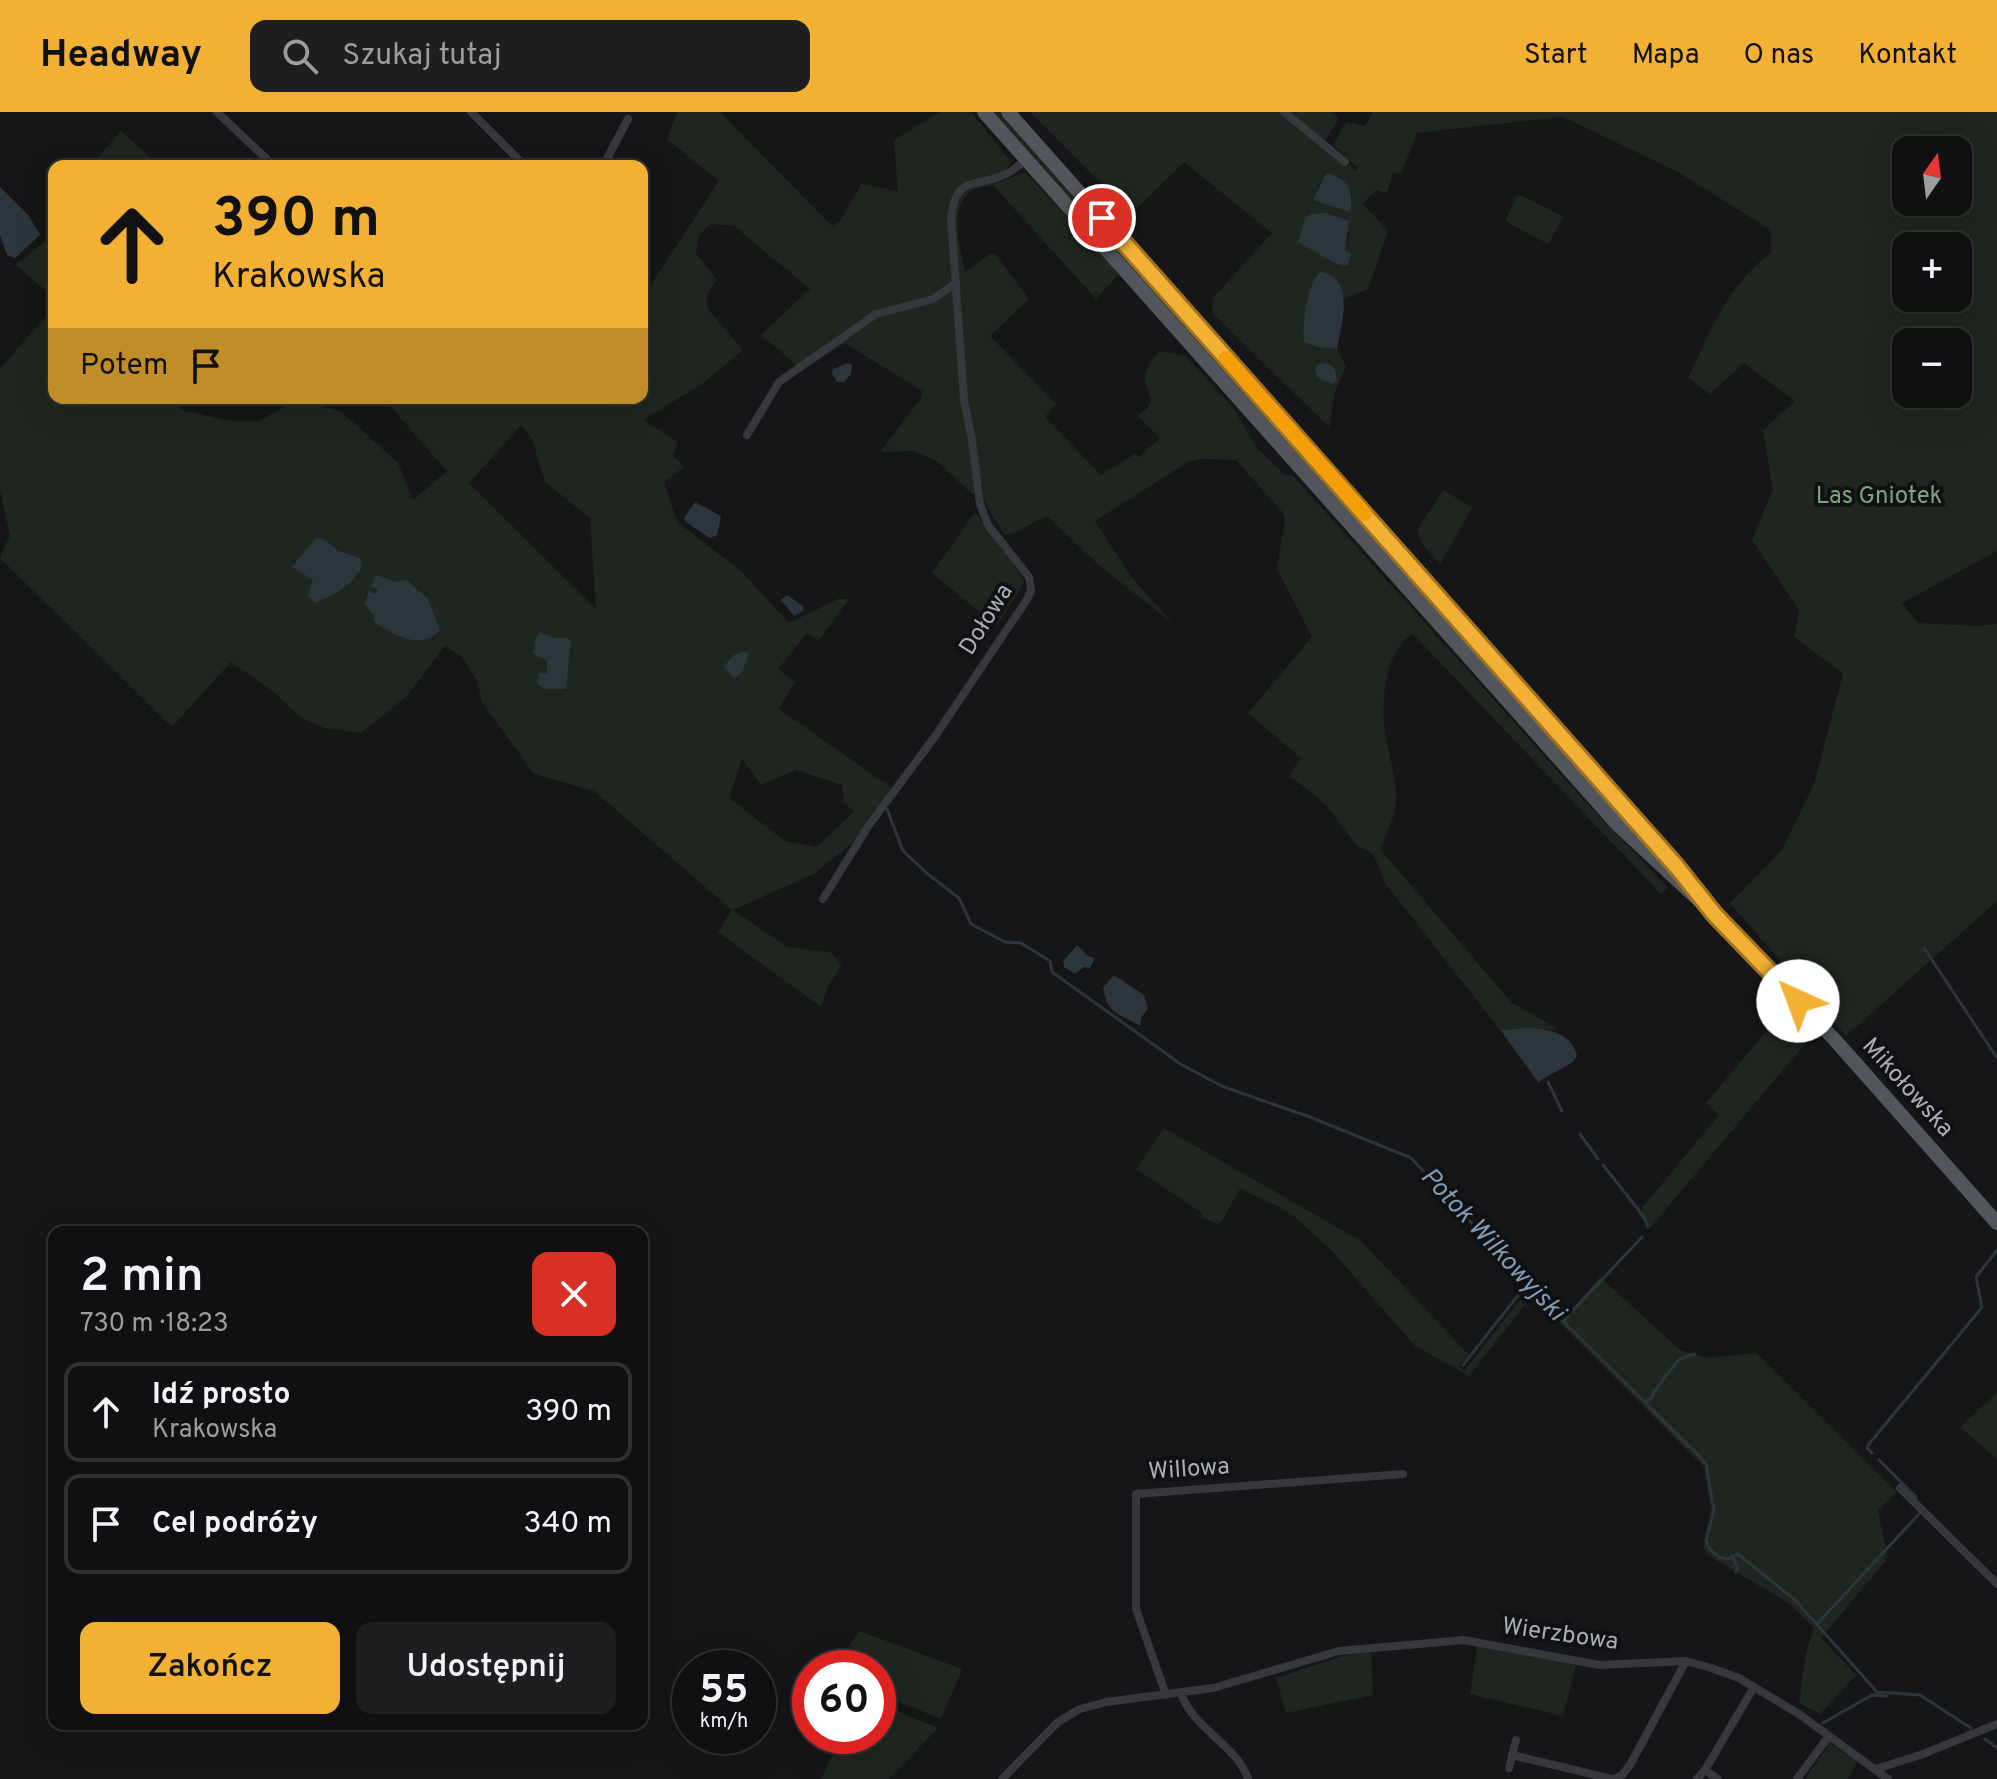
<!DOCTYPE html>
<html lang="pl">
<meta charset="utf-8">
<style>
body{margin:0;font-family:Overpass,sans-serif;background:#1e1e20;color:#f1f3f6;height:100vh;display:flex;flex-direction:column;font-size:30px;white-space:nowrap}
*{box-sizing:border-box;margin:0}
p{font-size:26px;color:#9c9d9f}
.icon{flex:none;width:44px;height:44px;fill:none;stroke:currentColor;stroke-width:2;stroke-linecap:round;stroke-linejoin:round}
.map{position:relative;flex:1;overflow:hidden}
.side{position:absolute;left:48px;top:1114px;width:600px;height:504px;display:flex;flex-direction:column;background:#101012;border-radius:16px;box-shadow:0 8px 32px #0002,0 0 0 2px #303032}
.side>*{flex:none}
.hud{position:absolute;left:48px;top:48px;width:600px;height:244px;border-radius:16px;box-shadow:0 8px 32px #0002,0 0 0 2px #303032;background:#f2b134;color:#111;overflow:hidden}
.needle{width:52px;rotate:14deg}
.buttons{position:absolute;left:1892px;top:24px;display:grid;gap:16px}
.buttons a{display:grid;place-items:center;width:80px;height:80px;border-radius:16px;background:#101012;box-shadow:0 8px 32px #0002,0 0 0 2px #303032;font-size:40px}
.speed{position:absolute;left:672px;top:1538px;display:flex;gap:16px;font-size:40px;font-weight:700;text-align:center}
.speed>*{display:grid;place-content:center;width:104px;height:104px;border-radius:50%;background:#101012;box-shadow:0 8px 32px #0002,0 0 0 2px #303032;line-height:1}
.speed small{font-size:20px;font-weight:400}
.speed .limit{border:12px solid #d22;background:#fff;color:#111}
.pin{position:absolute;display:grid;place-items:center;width:68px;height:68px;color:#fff;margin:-34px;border:4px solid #fff;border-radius:50%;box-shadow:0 2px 8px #0007}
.me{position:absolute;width:88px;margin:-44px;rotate:317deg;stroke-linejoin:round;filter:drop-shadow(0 0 6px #0008)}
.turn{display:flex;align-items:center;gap:28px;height:168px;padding:0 32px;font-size:36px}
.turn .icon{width:104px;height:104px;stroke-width:2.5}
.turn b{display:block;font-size:56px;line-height:68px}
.then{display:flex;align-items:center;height:76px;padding:0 32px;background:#0003;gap:16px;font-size:30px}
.round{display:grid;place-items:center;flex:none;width:84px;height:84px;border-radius:16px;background:#1e1e20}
.summary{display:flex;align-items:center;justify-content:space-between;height:136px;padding:0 32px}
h1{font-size:48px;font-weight:600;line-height:60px}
.action{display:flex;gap:16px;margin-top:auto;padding:16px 32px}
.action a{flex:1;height:92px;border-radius:16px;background:#f2b134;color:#111;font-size:32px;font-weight:600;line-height:92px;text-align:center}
.action a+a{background:#1e1e20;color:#f1f3f6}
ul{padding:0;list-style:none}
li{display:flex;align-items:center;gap:24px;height:100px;margin:0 16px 12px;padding:0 16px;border:4px solid #303032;border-radius:16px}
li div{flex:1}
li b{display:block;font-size:30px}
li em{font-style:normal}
header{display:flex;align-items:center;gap:48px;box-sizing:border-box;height:112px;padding:0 40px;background:#f2b134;color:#111}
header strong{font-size:38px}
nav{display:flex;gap:44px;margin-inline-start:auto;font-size:28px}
.search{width:560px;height:72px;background:#1e1e20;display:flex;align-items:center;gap:20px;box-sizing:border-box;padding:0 28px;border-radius:16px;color:#9c9d9f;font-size:30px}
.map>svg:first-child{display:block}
.green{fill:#1e261f;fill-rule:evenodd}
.water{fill:#2c353c}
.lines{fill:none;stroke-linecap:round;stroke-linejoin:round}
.stream{stroke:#2c353c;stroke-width:3}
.street{stroke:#37383d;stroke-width:8}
.primary{stroke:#53555c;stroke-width:14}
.route-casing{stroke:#9d7322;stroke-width:20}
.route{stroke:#f2b134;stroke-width:14}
.slow{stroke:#f59e0b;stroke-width:14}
.labels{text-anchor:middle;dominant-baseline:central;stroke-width:8;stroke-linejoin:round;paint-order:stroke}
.park-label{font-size:24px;fill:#7fa381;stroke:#111113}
.street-label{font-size:24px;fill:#a8adb8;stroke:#111113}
.water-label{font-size:26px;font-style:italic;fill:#7f9bb3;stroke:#111113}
</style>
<header>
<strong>Headway</strong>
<div class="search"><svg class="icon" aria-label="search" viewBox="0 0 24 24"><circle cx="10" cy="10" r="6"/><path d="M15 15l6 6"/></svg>Szukaj tutaj</div>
<nav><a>Start</a><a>Mapa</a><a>O nas</a><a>Kontakt</a></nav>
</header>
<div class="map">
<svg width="1997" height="1667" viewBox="0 0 1997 1667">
<rect width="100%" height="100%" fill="#161618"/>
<g class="green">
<path d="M677,0H720L832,114L841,108L861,72L898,79L894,28L940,0H971L1011,50L995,72L1025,60L1120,161L1096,187L993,73C988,74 980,75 975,77C946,92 961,137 965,160L990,142H995L1029,187L990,224L1056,292L1045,305L1101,363L1135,342L1139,345L1160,326L1138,304L1148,295L1151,288C1150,281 1146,276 1145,269C1143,261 1153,245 1159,239L1186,244L1234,297L1258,337L1284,362L1293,364L1582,686L1668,776L1661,782L1413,522C1386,538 1382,582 1384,611C1386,637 1397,664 1396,690C1395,706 1386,723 1380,737L1512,891L1557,916L1556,918L1524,916L1501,919L1385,771L1376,748L1371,740L1357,734L1325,692L1289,663L1301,646L1248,601L1312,525L1277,457L1285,408L1284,402L1236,348L1203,347L1188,350L1095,409L1132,466L1174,512L1102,456L1048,405C1032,407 1020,424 1004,422C995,405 980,393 983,372L973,383L937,349L913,339L880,340L922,285V279L845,231L800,260L792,249L761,223L810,177L734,114L710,112L698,125L696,141L717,168L707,183V196L743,238L702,272L643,308L678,330L673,343L684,355L664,370L677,410L741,459L789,511L838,487H849L818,529L807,521L778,557L795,570L779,597L893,677L866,708L873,714L814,762L733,798L787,835L830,840L842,853L828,874L821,895L718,820L732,798L594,679L534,662L482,590L477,568L462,545L445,534L407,584L361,621L324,616L301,606L274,580L231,550L172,615L0,446L10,423L0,378V257L54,195V286H172L181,298L226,308L258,310L288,292H310L341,299L398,351L413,388L447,359L383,286H519L527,294L535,286H642V186L719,69L667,27ZM521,313L532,327L545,370L590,406L596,497L469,371ZM742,647L761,673L796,658L842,673L844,691L854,699L817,735L785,729L729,686Z"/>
<polygon points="991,0 999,0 1608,685 1605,688"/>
<path d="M1030,0H1331L1339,7L1322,33L1356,59L1357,55L1333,33L1346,10L1365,14L1373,0H1997V439L1902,491L1918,511L1977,514L1997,512V789L1846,924L1730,791L1782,738L1814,672L1843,562L1794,525L1799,498L1752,428L1773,377L1763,318L1795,289L1744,251L1710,282L1688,266C1710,220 1728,172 1771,141V118L1676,59L1563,5L1417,21L1401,62L1393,61L1387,81L1376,78L1363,92L1388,119L1368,177L1344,187L1339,171L1318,235L1337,237L1346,254L1335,279L1329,315L1212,201L1213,186L1272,121L1184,50L1131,102ZM1906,38H1958V90H1906ZM1341,65L1353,84L1314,88L1319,72ZM1349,120L1345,140L1336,152L1299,130ZM1906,134H1958V186H1906ZM1906,230H1958V282H1906Z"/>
<polygon points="121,19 159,54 91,54"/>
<polygon points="1518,82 1564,105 1548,132 1505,109"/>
<polygon points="54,122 54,186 16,153"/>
<polygon points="1444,378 1472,396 1440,452 1423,433 1417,418"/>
<polygon points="975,400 1019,460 1024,471 997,514 932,461"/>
<polygon points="1785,897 1808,928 1651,1115 1637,1102 1719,1003 1706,991"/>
<polygon points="1164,1016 1361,1129 1469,1243 1459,1254 1464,1259 1527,1179 1532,1184 1469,1264 1415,1234 1332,1139 1296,1106 1282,1096 1240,1077 1221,1110 1217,1112 1201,1104 1202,1101 1136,1057"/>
<polygon points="1600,1165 1680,1238 1707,1246 1756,1241 1897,1380 1878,1399 1888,1446 1821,1526 1856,1563 1820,1602 1799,1591 1806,1541 1814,1516 1790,1492 1708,1443 1703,1434 1711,1397 1704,1355 1560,1211"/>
<polygon points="1997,1281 1997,1347 1960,1315"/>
<polygon points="859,1519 962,1557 941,1607 878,1581 878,1556 834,1556"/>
<polygon points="1477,1535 1492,1536 1576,1553 1563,1604 1470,1582"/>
<polygon points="1371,1539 1373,1583 1286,1601 1276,1566 1340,1545"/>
<polygon points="878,1591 938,1616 889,1667 821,1667 842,1624 878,1624"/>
<polygon points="1830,1631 1857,1650 1848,1667 1805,1667"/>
</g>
<g class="water">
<path d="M1326,61C1349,67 1354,78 1350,100L1313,88Z"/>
<polygon points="0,75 29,104 40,123 15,146 7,143 0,123"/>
<polygon points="1326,101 1349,109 1345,139 1351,142 1348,154 1336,152 1298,130 1305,107 1311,102"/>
<path d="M1320,160C1356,165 1342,213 1337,237L1318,235L1304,230C1302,213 1307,173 1320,160Z"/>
<polygon points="848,251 852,253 851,262 844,270 837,270 832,262 833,257"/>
<polygon points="1319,251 1330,252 1335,257 1337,269 1333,272 1317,266 1315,257"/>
<polygon points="695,390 721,404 717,423 710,426 686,410 684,406"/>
<path d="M316,425L324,427L339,439L360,446L363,451C358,469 332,487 314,490L308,483L313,468L292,455Z"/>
<path d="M377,463L396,470L407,468L428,487L440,518C422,540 392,522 374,510V504L365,492L369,478L374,482L377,480V477L371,474Z"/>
<polygon points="787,483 803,494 803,499 794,504 781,488"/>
<polygon points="540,520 554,526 567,526 571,530 566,577 544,577 537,572 539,560 547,562 547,548 533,542 535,528"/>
<path d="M743,540L748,541C746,551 744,561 734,567L724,554L734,543Z"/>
<polygon points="1077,833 1088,844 1095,846 1090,856 1084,855 1075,862 1064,855 1063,849"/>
<path d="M1114,863L1144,883L1148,896L1141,906L1140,914C1119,900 1108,904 1103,876Z"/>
<path d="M1523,916C1545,916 1571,919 1577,944L1573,950L1538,970L1501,919Z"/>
</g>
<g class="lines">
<g class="stream">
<polyline points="887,697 903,739 929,763 959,786 971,812 1005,830 1021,831 1050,849 1052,860 1182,953 1224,975 1310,1005 1411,1046 1563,1209 1700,1345 1706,1352 1714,1398 1706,1429 1710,1437 1719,1445 1728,1447 1738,1442 1795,1488 1877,1580 1920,1583 1971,1616"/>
<polyline points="1924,836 1997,946"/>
<polyline points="1548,970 1562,999"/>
<polyline points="1580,1022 1598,1047"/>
<polyline points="1603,1053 1644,1105 1648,1115"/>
<polyline points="1563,1209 1642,1125"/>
<polyline points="1463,1253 1527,1172"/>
<polyline points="1646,1290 1652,1286 1653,1281 1679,1247 1695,1242"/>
<polyline points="1872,1341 1867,1336 1869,1332 1979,1199 1982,1195 1976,1165 1997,1138"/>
<polyline points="1879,1348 1916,1385"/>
<polyline points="1732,1444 1738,1456 1736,1460"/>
<polyline points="1817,1512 1919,1402"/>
<polyline points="1823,1611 1872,1583 1887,1584"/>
<polyline points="1985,1627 1997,1636"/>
</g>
<g class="street">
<polyline points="217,0 274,54"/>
<polyline points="471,0 525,54"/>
<polyline points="1284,0 1345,50"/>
<polyline points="603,54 628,7"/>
<polyline points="747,323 779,270 876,202 933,187 956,171"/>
<path d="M823,787L869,713L936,623L1028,486L1031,478L1029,465L988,413L980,392L972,329L964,287L951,106C956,67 968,75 999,65C1010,61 1018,55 1026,47"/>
<polyline points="1900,1376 1997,1472"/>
<path d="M1181,1581C1192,1616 1238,1634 1248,1667"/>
<polyline points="1166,1583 1136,1497 1136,1382 1403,1362"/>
<polyline points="1512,1643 1612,1667"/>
<polyline points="1509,1656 1516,1628"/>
<polyline points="1876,1657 1923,1642 1997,1612"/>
<polyline points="1705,1658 1718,1667"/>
<polyline points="1002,1667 1058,1610 1080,1597 1106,1590 1213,1576 1339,1539 1464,1528 1599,1553 1686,1549 1711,1556 1739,1566 1799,1602 1888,1667"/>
<polyline points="1614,1667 1622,1663 1630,1653 1686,1549"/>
<polyline points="1697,1667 1705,1658 1754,1575"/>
<polyline points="1797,1667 1829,1624"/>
</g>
<g class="primary">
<polyline points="984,0 1618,713 1715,803 1835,928 1997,1111"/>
<polyline points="1008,0 1688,767"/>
</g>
</g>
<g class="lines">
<defs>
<polyline id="route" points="1102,106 1676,754 1715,803 1798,889"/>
</defs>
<use href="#route" class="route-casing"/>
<use href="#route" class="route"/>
<polyline class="slow" points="1226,246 1365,402"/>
</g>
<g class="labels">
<g class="park-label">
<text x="1879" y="385">Las Gniotek</text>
</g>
<g class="street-label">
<text transform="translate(987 508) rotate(-58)">Dołowa</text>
<text transform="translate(1907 976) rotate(48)">Mikołowska</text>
<text transform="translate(1189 1358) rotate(-4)">Willowa</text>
<text transform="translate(1560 1523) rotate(8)">Wierzbowa</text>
</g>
<g class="water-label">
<text transform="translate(1492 1133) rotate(47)">Potok Wilkowyjski</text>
</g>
</g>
</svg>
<div class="buttons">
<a><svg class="needle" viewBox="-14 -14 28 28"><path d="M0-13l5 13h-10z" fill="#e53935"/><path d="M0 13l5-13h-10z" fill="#9c9d9f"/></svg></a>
<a>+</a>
<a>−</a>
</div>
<div class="speed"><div>55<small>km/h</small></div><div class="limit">60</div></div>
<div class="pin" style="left:1102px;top:106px;background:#d93025"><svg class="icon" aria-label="arrive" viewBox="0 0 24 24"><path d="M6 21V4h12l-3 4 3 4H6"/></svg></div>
<svg class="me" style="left:1798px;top:889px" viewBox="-20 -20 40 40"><circle r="19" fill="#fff"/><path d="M0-13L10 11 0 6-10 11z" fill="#f2b134"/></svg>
<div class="hud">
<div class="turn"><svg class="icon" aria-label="ahead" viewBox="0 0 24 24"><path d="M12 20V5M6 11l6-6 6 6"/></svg><div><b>390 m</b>Krakowska</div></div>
<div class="then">Potem<svg class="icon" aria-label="arrive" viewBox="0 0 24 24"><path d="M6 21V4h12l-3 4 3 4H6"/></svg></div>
</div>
<section class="side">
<div class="summary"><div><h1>2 min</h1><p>730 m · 18:23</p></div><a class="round" style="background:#d93025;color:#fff"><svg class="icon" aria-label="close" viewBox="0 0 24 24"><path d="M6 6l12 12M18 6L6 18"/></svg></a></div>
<ul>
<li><svg class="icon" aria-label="ahead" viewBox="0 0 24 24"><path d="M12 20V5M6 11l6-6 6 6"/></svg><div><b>Idź prosto</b><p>Krakowska</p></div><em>390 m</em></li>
<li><svg class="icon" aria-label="arrive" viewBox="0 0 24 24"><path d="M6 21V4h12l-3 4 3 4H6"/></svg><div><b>Cel podróży</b></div><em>340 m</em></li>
</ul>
<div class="action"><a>Zakończ</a><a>Udostępnij</a></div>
</section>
</div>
